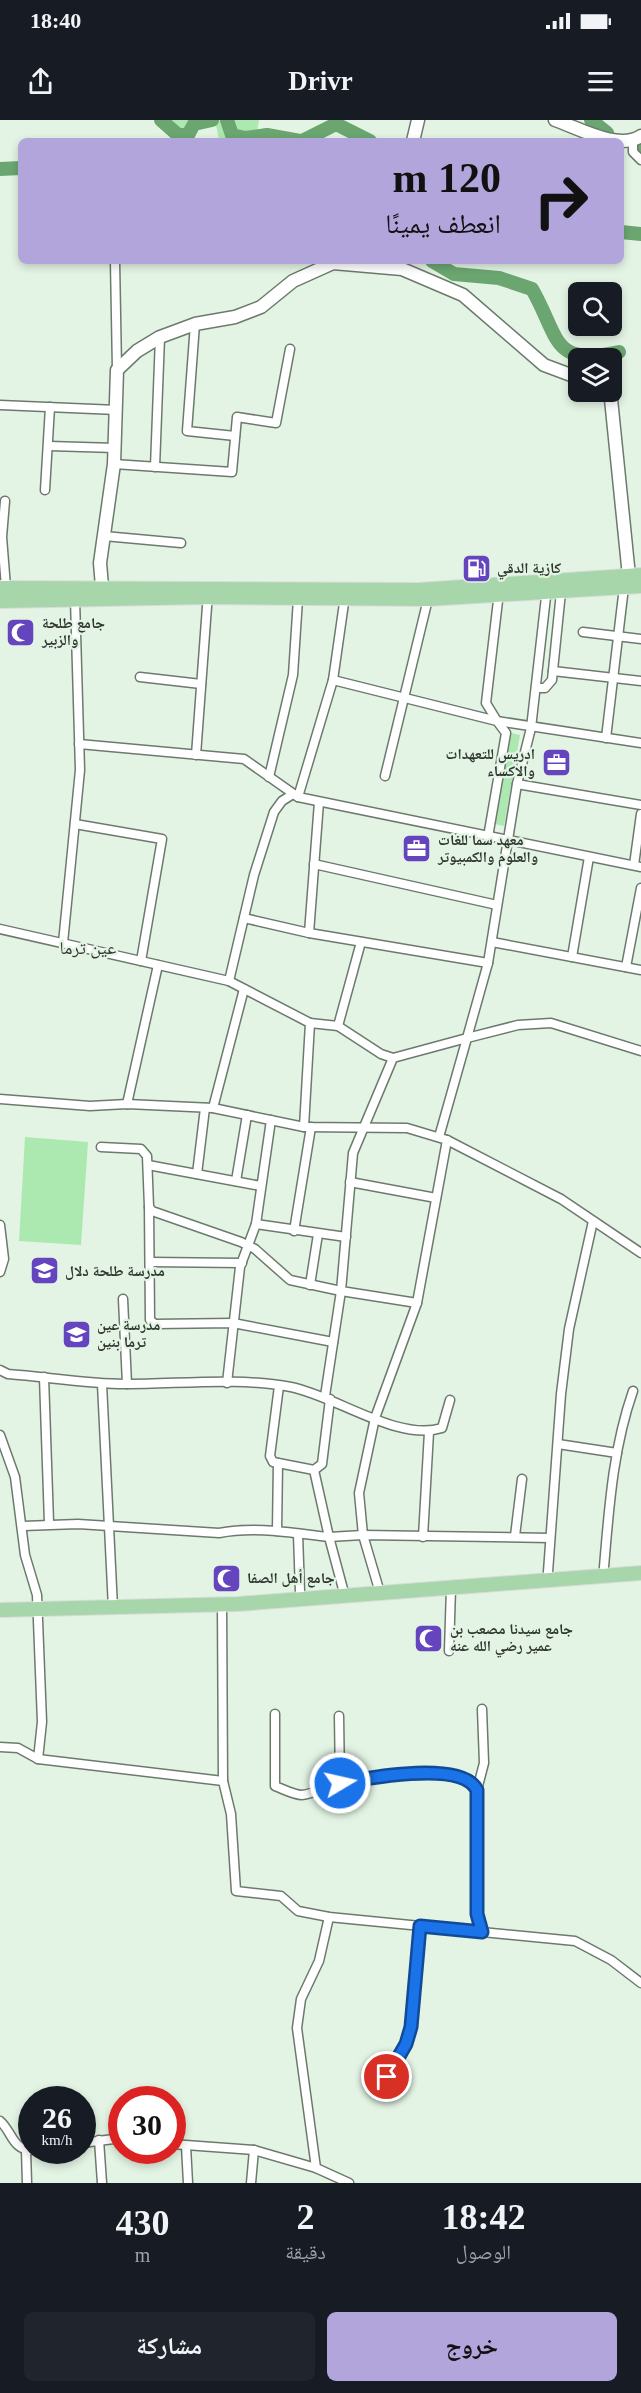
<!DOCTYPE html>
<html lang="ar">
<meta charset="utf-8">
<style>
body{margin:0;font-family:"Times New Roman","Noto Naskh Arabic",serif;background:#20242c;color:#f1f3f6;direction:rtl;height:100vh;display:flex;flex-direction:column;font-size:22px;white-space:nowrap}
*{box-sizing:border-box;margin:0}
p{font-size:20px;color:#9ea1a6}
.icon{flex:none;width:33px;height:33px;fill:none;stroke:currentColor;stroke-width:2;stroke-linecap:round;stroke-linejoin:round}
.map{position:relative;height:2063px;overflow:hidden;direction:ltr}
.drawer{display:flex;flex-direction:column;background:#171b24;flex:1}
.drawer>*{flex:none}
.hud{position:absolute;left:18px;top:18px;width:606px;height:126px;border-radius:9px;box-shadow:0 3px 9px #0003;direction:rtl;background:#b2a5dc;color:#111;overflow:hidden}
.buttons{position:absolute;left:568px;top:162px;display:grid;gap:12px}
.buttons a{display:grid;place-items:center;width:54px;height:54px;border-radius:9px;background:#171b24;box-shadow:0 3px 9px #0003;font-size:30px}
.speed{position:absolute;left:18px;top:1966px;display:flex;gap:12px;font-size:30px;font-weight:700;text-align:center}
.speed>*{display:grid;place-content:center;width:78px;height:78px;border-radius:50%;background:#171b24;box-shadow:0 3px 9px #0003;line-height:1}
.speed small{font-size:15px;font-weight:400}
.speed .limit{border:9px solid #d22;background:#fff;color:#111}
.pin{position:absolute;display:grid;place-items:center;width:51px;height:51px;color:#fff;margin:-26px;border:3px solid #fff;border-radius:50%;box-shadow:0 2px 6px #0007}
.me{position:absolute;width:66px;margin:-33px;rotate:81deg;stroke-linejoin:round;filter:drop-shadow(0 0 4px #0008)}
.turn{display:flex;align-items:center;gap:21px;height:126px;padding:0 24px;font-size:27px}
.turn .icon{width:78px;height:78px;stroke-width:2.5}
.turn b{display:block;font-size:42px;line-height:51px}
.eta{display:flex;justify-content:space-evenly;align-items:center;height:102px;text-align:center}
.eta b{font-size:36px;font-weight:700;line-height:42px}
.primary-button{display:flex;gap:12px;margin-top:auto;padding:12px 24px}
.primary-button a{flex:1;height:69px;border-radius:9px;background:#b2a5dc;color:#111;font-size:24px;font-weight:700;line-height:69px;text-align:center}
.primary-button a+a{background:#20242c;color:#f1f3f6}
.status{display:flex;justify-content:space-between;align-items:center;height:42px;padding:0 30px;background:#171b24;direction:ltr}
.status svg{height:16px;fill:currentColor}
header{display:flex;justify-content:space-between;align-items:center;height:78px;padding:0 24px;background:#171b24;font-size:27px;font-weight:700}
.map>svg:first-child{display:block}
.green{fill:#ace9b0}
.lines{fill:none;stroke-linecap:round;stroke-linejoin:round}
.river{stroke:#6ba670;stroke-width:14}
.street-casing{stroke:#6c7a6d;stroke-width:11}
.secondary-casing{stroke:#6c7a6d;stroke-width:15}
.primary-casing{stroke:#dadbda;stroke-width:16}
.street{stroke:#fff;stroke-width:8}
.secondary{stroke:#fff;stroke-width:12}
.primary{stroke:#a6d6aa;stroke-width:14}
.route-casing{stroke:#114b97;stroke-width:15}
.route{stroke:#1a73e8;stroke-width:10}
.labels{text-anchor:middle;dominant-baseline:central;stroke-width:4.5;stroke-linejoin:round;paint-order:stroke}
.poi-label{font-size:15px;font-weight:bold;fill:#303731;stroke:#e3f4e4;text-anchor:start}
.quarter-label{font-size:18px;fill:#303731;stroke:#e3f4e4}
</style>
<div class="status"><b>18:40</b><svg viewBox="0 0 49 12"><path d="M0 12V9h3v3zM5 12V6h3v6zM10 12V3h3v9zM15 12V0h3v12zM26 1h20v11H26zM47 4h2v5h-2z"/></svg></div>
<header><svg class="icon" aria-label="menu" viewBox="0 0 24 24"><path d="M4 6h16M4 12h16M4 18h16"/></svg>Drivr<svg class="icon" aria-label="share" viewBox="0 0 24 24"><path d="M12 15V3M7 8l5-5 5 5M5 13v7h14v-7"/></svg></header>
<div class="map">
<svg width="641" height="2063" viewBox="0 0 641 2063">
<rect width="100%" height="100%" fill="#e3f4e4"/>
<g class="green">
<polygon points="165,0 206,0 170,15"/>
<polygon points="215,0 259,0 256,18 219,20"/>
<polygon points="511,613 520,615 504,706 495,704"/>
<polygon points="25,1017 88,1022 81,1125 19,1121"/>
</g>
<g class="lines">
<g class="river">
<polyline points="161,0 178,15 188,15 194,4 212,0"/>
<polyline points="227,0 232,15 245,18 267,15 300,21"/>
<polyline points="591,0 607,13"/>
<polyline points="302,21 336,4 370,21"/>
<polyline points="639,28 641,29"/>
<polyline points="0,49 21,48"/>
<polyline points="621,112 641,114"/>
<path d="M432,141L454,154L499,158L532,169C560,218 551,247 619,232"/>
</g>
<defs>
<g id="street">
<polyline points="633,22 633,32 641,40"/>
<polyline points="115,141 117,250"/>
<polyline points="195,204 187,311 235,316"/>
<polyline points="0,285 117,290"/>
<polyline points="49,326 115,328"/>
<polyline points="114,344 232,352 237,297 276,303 290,229"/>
<polyline points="155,347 160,217"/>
<polyline points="45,370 50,287"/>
<polyline points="5,381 2,417 6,467"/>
<polyline points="104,416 181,423"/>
<polyline points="499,472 486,583 497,601 641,623"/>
<polyline points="583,512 641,519"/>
<polyline points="553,551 641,561"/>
<polyline points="140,557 201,564"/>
<polyline points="333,560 497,601 506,613 488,717"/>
<polyline points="536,568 545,568 552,560 561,472"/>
<polyline points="606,618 624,467"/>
<polyline points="79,624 244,639 298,677 641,747"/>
<polyline points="196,635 208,473"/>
<polyline points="385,656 428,479"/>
<polyline points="269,657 293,555 298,479"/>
<polyline points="517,664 641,685"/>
<polyline points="298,677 333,560 345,476"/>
<polyline points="75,704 162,719 141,841"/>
<polyline points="314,744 497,785"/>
<polyline points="634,745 641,694"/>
<polyline points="244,798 309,813 488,843"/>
<polyline points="0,809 229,861 310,903 304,1007"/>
<polyline points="309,813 319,682"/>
<polyline points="492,822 641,850"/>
<polyline points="63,823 80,650 75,479"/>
<polyline points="572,837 589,737"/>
<polyline points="626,847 641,768"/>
<polyline points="229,861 254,755 274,692 282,681 293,674"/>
<polyline points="310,903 338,906 381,934 393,938"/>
<polyline points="338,906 361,822"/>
<polyline points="0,979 90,986 127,984 213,988 304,1007 407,1008 447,1020 561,1079 641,1133"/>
<polyline points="127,984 158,845"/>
<polyline points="213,988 244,869"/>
<polyline points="439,1017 467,918 518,905 551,903 641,931"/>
<polyline points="101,1027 141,1029 147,1036 149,1087 152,1091 241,1122 255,1129 290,1160 341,1171 325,1276"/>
<polyline points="148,1045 261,1066"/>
<polyline points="197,1054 205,988"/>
<polyline points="236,1061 247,995"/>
<polyline points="350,1062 436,1078"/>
<polyline points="149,1087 150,1200 155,1204 233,1203 333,1222"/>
<polyline points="256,1104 346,1117"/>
<polyline points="0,1105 4,1139 0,1152"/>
<polyline points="294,1111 311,1007"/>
<polyline points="150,1142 242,1143"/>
<polyline points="310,1165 318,1114"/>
<polyline points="123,1179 127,1264"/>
<polyline points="417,1183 341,1171 353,1033 393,938 467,918 488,843 517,664 531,608 547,468"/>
<path d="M0,1250L8,1254C47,1257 87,1264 126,1264C181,1264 237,1257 291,1267C336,1276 398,1322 442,1308L450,1280"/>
<polyline points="44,1257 49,1403"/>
<polyline points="227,1263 240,1147 256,1104 271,1000"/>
<polyline points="102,1264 113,1488"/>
<polyline points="279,1266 270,1336 273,1342 314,1350 322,1344 330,1279"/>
<polyline points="0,1315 15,1357 25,1435 37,1475 42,1602 38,1639"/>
<polyline points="558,1324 617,1333"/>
<path d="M23,1406L78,1404L219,1413C256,1406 292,1413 329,1417L314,1350"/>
<polyline points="277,1411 278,1343"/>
<polyline points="298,1414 300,1472"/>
<polyline points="515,1416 522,1359"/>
<polyline points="423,1417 429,1312"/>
<path d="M604,1447C609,1388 613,1328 633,1271"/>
<polyline points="548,1452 561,1274 569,1209 593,1101"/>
<polyline points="378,1466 363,1415 359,1373 375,1298 417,1183 447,1020"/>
<polyline points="343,1469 329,1417 363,1415 550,1418"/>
<polyline points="222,1485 223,1661"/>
<polyline points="449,1531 451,1468"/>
<path d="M275,1594V1666C283,1669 294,1675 302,1675C314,1674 327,1666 338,1663C365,1656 463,1641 477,1670"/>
<polyline points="339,1596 340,1663"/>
<polyline points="0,1627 18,1628 38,1639 223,1661 231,1694 236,1771 281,1776 298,1791 329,1797 575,1821 611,1840 641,1863"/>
<polyline points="482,1812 477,1794 477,1670 484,1643 482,1589"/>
<polyline points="387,1957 406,1924 411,1907 420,1806"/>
<path d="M0,2001C12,2011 12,2030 32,2030"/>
<polyline points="99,2020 102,2063"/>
<polyline points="82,2023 122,2018"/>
<polyline points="172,2024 254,2030 316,2048 349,2063"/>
<polyline points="186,2026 188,2063"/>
<polyline points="26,2030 27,2063"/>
<polyline points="316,2048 297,1908 301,1879 319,1841 329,1797"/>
<polyline points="251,2063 254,2030"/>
</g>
<g id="secondary">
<path d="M555,0C579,8 618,31 641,16"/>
<polyline points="413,21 418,0"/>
<polyline points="607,272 611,279 629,456"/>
<polyline points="103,478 100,443 114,344 117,250 137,231 160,217 195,204 235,197 261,187 293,161 333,143 402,149 463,175 544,245 579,258"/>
</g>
<g id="primary">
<polyline points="0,468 419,470 641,455"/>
<polyline points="0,481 207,477 428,479 641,466"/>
<polyline points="0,1490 238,1484 641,1453"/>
</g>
</defs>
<use href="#street" class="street-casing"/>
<use href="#secondary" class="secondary-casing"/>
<use href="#primary" class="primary-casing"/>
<use href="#street" class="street"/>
<use href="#secondary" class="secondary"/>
<use href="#primary" class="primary"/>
</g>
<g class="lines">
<defs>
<path id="route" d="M340,1663C368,1658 462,1640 477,1670V1794L482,1812L420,1806L411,1907L406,1924L387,1957"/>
</defs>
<use href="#route" class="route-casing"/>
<use href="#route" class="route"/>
</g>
<defs>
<symbol id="fuel-square" viewBox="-11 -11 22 22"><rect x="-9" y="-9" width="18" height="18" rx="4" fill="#6545bd" stroke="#e3f4e4"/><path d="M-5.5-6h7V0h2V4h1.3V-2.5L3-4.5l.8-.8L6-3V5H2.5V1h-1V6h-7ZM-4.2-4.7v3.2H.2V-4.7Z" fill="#fff"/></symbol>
<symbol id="mosque-square" viewBox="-11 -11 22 22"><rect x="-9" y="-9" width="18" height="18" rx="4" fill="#6545bd" stroke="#e3f4e4"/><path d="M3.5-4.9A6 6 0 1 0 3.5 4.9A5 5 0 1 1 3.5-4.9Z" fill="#fff"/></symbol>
<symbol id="office-square" viewBox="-11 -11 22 22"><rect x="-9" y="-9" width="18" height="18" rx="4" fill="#6545bd" stroke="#e3f4e4"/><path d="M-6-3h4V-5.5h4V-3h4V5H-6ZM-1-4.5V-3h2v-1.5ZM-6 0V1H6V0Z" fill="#fff"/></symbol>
<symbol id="school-square" viewBox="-11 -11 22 22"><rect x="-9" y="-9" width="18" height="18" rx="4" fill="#6545bd" stroke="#e3f4e4"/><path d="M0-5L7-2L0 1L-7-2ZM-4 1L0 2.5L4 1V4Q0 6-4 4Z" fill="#fff"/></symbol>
</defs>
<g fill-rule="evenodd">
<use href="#fuel-square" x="460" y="432" width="33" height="33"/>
<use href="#mosque-square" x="4" y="496" width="33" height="33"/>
<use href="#office-square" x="540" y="626" width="33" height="33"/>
<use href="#office-square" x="400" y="712" width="33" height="33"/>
<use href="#school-square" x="28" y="1134" width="33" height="33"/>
<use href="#school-square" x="60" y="1198" width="33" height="33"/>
<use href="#mosque-square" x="210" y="1442" width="33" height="33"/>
<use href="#mosque-square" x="412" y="1502" width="33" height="33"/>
</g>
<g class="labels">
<g class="poi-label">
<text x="497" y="448">كازية الدقي</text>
<text x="42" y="503">جامع طلحة<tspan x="42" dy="17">والزبير</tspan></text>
<text x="535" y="634" text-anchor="end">ادريس للتعهدات<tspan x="535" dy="17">والاكساء</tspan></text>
<text x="438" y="720">معهد سما للغات<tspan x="438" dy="17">والعلوم والكمبيوتر</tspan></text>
<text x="65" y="1151">مدرسة طلحة دلال</text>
<text x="97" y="1205">مدرسة عين<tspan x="97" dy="17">ترما بنين</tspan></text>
<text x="247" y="1458">جامع أهل الصفا</text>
<text x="450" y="1509">جامع سيدنا مصعب بن<tspan x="450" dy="17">عمير رضي الله عنه</tspan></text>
</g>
<g class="quarter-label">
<text x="88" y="828">عين ترما</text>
</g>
</g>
</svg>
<div class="buttons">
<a><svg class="icon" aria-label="search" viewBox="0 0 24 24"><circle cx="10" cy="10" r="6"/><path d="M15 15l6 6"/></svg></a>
<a><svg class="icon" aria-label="layers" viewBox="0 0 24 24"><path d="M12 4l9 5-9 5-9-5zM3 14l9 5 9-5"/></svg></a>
</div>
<div class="speed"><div>26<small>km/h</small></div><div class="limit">30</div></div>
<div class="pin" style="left:387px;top:1957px;background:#d93025"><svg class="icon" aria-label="arrive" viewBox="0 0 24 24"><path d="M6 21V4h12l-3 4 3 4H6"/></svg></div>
<svg class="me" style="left:340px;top:1663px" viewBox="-20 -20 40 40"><circle r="17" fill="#1a73e8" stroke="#fff" stroke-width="3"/><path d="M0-11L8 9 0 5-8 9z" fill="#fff"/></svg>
<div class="hud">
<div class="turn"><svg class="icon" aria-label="right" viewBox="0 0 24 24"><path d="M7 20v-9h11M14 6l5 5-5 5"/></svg><div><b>120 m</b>انعطف يمينًا</div></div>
</div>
</div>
<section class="drawer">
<div class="eta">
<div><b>18:42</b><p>الوصول</p></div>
<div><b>2</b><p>دقيقة</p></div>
<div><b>430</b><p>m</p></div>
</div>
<div class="primary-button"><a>خروج</a><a>مشاركة</a></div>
</section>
